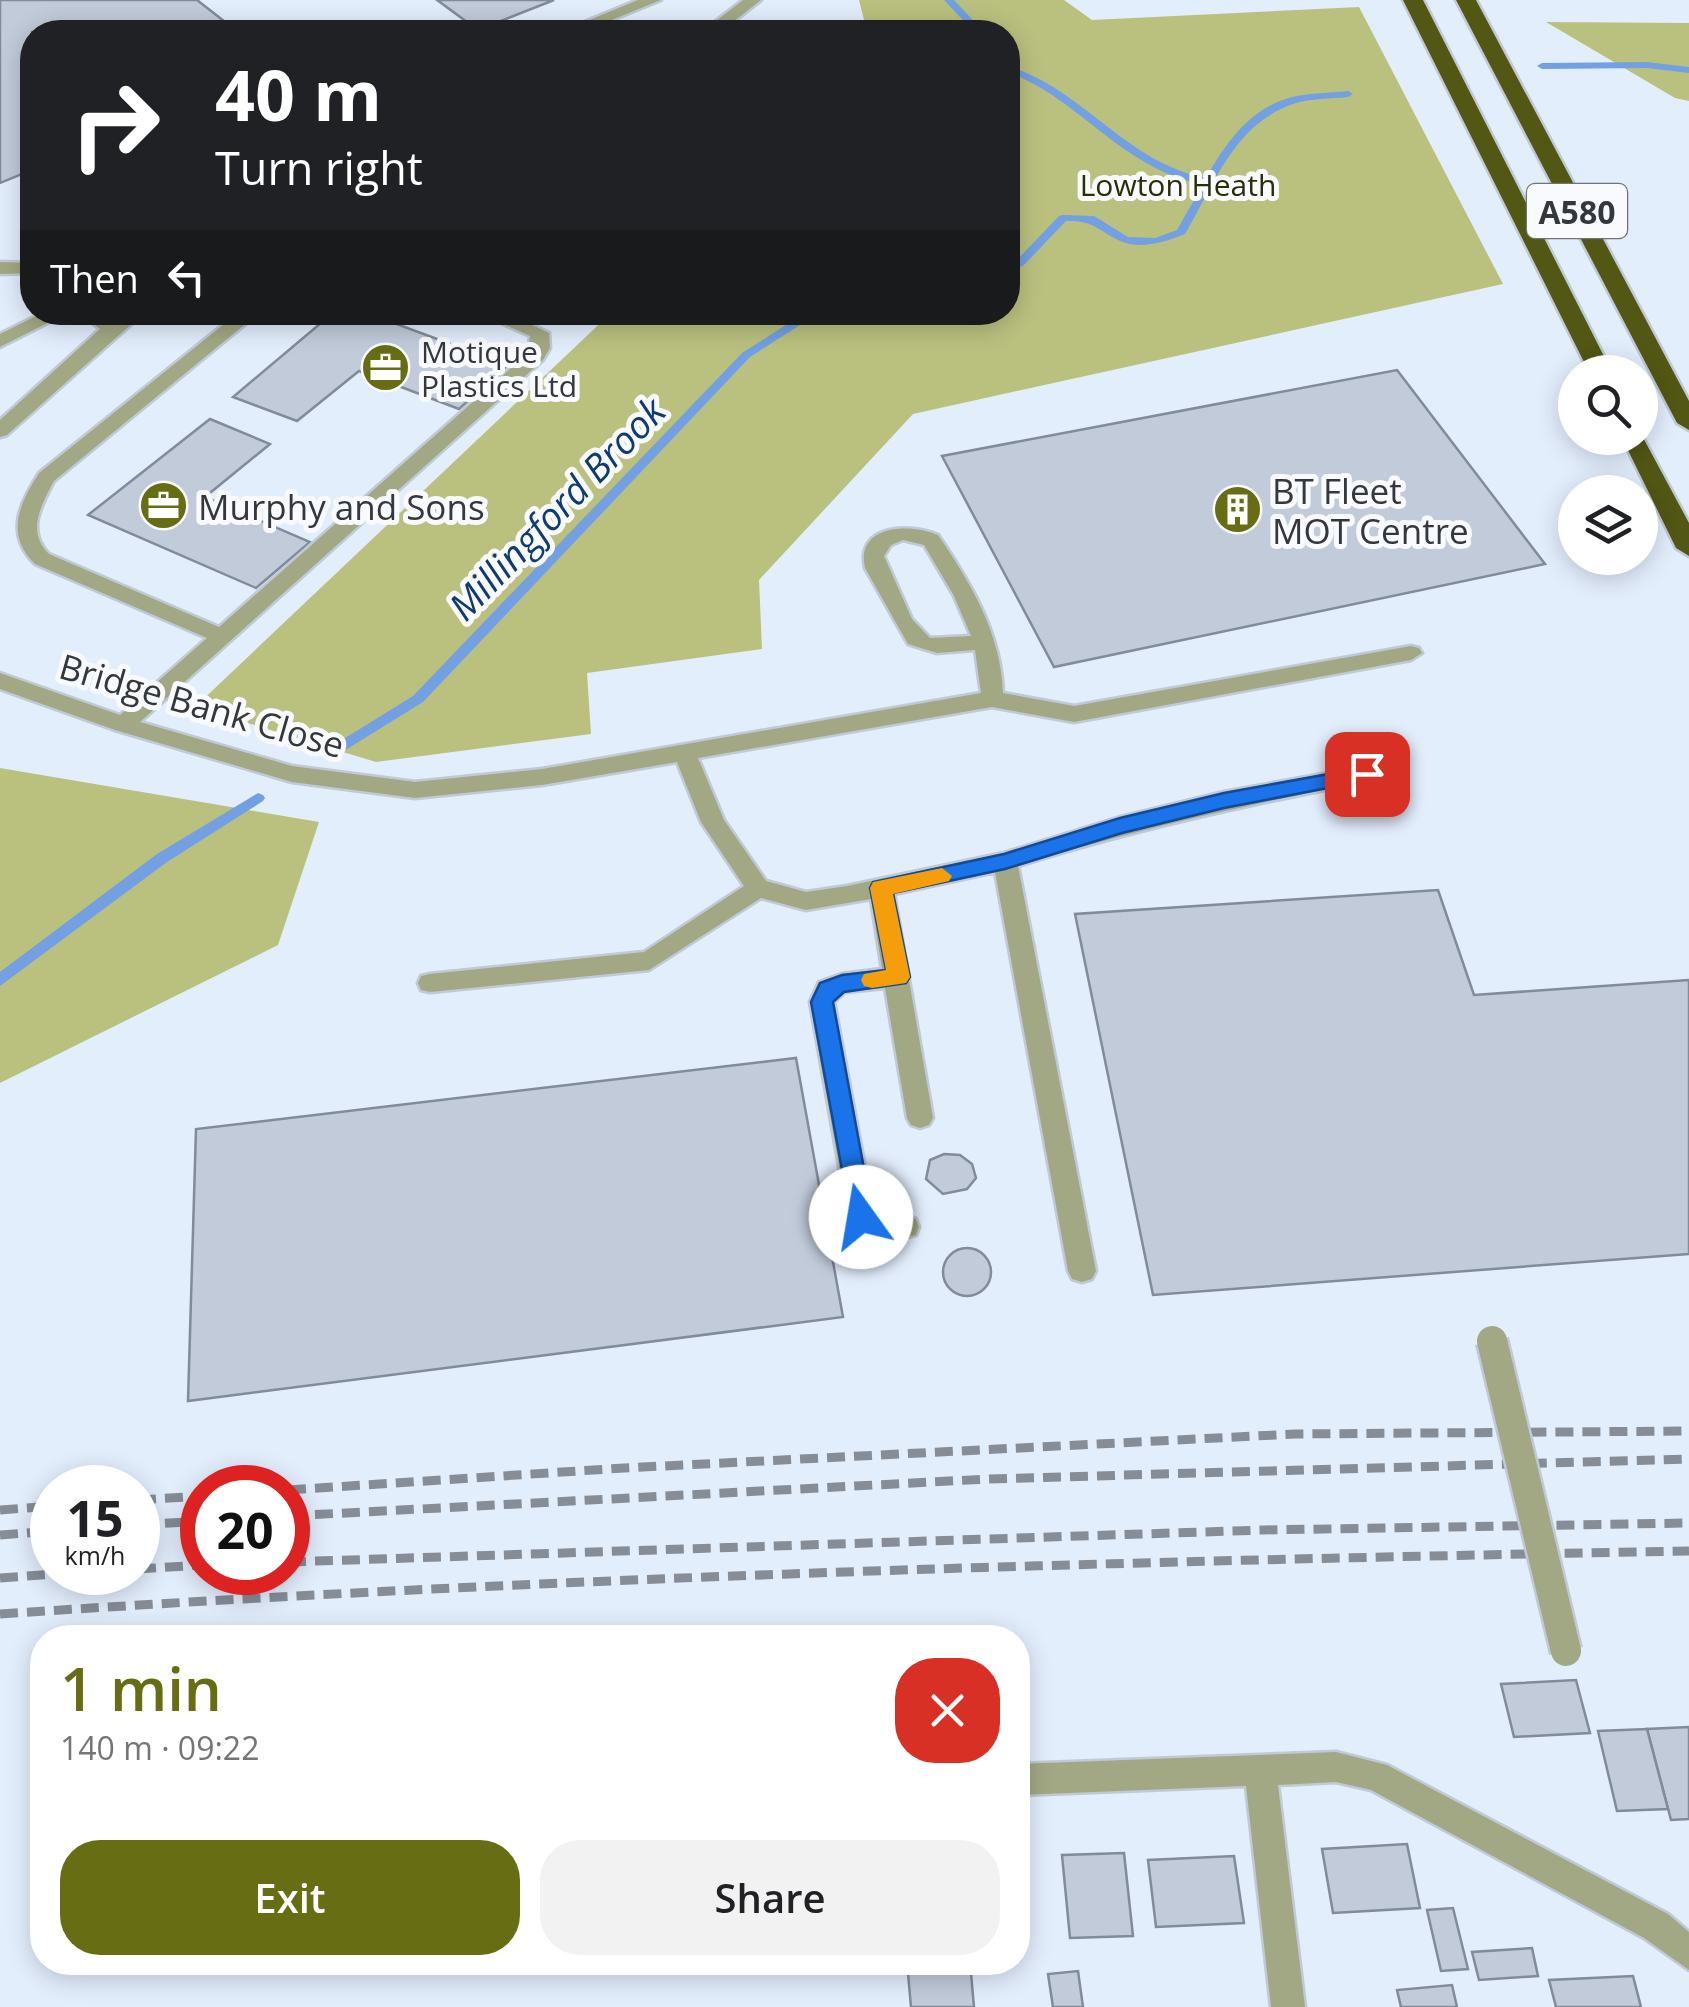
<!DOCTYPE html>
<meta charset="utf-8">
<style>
body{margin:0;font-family:"Open Sans",sans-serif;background:#f2f2f2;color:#202124;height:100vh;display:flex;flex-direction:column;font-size:38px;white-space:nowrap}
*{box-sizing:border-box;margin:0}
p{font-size:32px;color:#757577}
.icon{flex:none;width:55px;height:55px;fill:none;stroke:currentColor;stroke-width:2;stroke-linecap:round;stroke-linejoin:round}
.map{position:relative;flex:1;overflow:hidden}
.drawer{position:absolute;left:30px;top:1625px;width:1000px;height:350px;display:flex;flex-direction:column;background:#fff;border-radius:40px;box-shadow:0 5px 25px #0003}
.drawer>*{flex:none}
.guide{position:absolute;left:20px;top:20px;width:1000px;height:305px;border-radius:40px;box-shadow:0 5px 25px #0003;background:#202124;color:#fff;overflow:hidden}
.controls{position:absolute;left:1558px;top:355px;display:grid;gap:20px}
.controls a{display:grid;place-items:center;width:100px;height:100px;border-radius:50%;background:#fff;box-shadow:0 5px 25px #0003;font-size:50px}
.speed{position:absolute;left:30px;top:1465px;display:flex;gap:20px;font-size:50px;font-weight:700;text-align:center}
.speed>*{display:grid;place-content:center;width:130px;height:130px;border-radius:50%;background:#fff;box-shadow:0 5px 25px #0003;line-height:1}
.speed small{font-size:25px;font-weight:400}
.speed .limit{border:15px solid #d22;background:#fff;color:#111}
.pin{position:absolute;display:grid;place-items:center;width:85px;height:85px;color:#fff;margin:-42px;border-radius:20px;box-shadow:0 5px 15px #0006}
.me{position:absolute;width:110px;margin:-55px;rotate:347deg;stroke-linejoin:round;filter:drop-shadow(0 0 8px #0008)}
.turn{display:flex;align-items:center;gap:35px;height:210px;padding:0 30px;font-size:45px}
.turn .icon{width:130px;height:130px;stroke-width:2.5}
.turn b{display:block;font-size:70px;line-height:85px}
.then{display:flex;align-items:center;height:95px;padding:0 30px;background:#0003;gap:20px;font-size:38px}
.round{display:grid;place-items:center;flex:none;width:105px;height:105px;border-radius:40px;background:#f2f2f2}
.overview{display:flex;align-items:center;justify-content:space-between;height:170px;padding:0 30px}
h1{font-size:60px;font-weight:600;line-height:75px;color:#676d12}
.button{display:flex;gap:20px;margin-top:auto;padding:20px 30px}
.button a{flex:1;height:115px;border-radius:40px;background:#676d12;color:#fff;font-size:40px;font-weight:600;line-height:115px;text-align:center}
.button a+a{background:#f2f2f2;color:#202124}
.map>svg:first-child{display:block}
.green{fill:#bac17f}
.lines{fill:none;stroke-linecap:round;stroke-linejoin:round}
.stream{fill:#72a0e2;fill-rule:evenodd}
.building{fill:#c1cbda;stroke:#828b99;stroke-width:2.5}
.minor-casing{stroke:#c0cad7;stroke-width:5}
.highway-casing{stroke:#c0cad7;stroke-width:5}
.minor{fill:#a3a884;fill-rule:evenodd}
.highway{fill:#525713;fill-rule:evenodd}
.rail{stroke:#868d97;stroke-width:9;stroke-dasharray:18 9;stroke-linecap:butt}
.minor-bridge-casing{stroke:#c0cad7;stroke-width:35;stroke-linecap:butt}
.minor-bridge{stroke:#a3a884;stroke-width:30}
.route{fill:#1a73e8;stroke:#114b97;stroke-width:2.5}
.slow{fill:#f59e0b}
.labels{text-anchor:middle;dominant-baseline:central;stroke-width:10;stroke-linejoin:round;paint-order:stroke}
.far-park-label{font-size:30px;fill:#2b2d08;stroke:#f8fafd}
.far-poi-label{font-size:30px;fill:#34383e;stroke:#f8fafd;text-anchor:start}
.shield{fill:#f8fafd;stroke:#6f7277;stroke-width:2.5}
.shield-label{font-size:32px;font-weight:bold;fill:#34383e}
.poi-label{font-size:35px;fill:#34383e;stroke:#f8fafd;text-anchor:start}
.street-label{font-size:35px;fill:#34383e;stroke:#f8fafd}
.water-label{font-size:38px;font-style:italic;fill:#0e3b76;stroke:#f8fafd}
</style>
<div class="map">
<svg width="1689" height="2007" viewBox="0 0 1689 2007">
<rect width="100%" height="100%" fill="#e3eefd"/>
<g class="green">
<polygon points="859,0 1064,0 1092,20 1359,7 1503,284 913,414 759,580 762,649 587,673 591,734 376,762 195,707 611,313 1008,312 1008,32 867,32"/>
<polygon points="1546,22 1689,23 1689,101 1675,98"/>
<polygon points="0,768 319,822 278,945 0,1083"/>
</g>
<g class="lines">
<g class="stream">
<polygon points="944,0 954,0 984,32 974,32"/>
<polygon points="1647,62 1689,67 1689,73 1647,68 1542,69 1537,66 1542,63"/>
<path d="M1008,66C1085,90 1125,162 1206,178C1226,143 1250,108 1292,97C1309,93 1330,93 1348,91L1353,94L1348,97C1331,99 1310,98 1293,104C1234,124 1214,185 1185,234C1165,242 1140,250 1120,241C1095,229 1096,221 1066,221L1023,266L1008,270V264L1015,262L1059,216L1063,215L1094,216L1128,237L1155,238L1177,230L1203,184C1121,169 1082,100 1008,72Z"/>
<polygon points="814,312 831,312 800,325 750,357 423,702 339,754 329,754 327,751 329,748 413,696 742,353 792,321"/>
<polygon points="258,793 263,795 265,798 263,801 167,862 0,986 0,972 157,854"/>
</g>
</g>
<g class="building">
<polygon points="0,0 197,0 238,32 32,32 32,170 0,183"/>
<polygon points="437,0 554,0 478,30"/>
<polygon points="334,312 364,312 508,365 459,409 359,371 297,421 233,397"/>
<polygon points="1397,370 1545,564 1054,667 942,456"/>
<polygon points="210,419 270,444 205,497 310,542 256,588 88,515"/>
<polygon points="1438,890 1474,995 1689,980 1689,1254 1153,1295 1075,914"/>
<polygon points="796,1058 843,1317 188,1401 196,1129"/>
<polygon points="944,1154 960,1155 972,1164 976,1178 967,1189 943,1194 926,1179 930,1160"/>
<circle cx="967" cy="1272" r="24"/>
<polygon points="1576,1680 1590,1733 1514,1737 1501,1684"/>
<polygon points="1689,1727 1689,1819 1671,1820 1647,1729"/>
<polygon points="1647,1729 1668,1809 1617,1811 1598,1731"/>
<polygon points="1407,1844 1420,1908 1333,1913 1322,1849"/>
<polygon points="1124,1853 1133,1936 1070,1938 1062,1855"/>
<polygon points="1234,1856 1244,1923 1156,1927 1148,1860"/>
<polygon points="1453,1908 1468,1969 1441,1971 1427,1910"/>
<polygon points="1532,1948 1538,1976 1479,1980 1472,1952"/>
<polygon points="907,1962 970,1962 974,2007 911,2007"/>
<polygon points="1078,1971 1083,2007 1053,2007 1048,1974"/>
<polygon points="1633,1976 1641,2007 1556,2007 1549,1980"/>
<polygon points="1452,1985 1457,2007 1401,2007 1397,1990"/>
</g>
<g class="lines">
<defs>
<g id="minor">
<polygon points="638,0 661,0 582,32 560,32"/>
<polygon points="743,0 761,0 720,32 702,32"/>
<polygon points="0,262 32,263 32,273 0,274"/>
<polygon points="44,312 69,312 0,347 0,334"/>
<polygon points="79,312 101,312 112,320 123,312 145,312 7,435 0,437 0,420 100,329"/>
<path d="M239,312H260L54,481C41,505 26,532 49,554L219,627L528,353L530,336L477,312H504L549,333L550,348L543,360L140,722L292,766L415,782L542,769L981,693L975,650L937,653L908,644L865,568C855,524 911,523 938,535C972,585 1001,634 1003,693L1074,706L1411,646L1419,648L1422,653L1411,660L1074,722L992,707L698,758L724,820L766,881L806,892L847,886L1004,853L1121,817L1224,792L1367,766L1375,768L1378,774L1367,782C1248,804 1133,830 1018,866L1096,1271L1092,1279L1082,1282L1072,1279L1068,1271L995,872L894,894L933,1118L929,1125L920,1128L911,1125L907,1118L885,988L845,992L834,1002L873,1211L887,1219L906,1216L916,1219L919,1227L916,1235L884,1242L851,1225L848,1217L810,1002L819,982L842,974L882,969L871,899L806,910L761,898L649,970L430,992L421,990L418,983L421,976L430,974L644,952L744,886L701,822L677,762L542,785L415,798L292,782L115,730L0,689V673L120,715L207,638L35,564C5,535 19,504 39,473ZM903,540L924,545L954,596L971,636L930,638L912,619L884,556L891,545Z"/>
<polygon points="1336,1752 1387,1765 1668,1914 1689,1932 1689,1970 1644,1938 1371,1790 1336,1782 1278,1785 1305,2007 1271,2007 1246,1786 1018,1795 1018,1764"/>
</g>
<g id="highway">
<polygon points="1403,0 1423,0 1612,372 1589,372"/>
<polygon points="1456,0 1476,0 1689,401 1689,430 1677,423"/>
<polygon points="1640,432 1689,523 1689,556 1676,548 1622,438 1640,438"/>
</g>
</defs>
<use href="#minor" class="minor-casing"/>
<use href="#highway" class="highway-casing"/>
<use href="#minor" class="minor"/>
<use href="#highway" class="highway"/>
<g class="rail">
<polyline points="288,1490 624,1468 1295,1434 1689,1431"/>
<polyline points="138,1500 202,1496"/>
<polyline points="0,1510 52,1506"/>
<polyline points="288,1516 988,1479 1689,1459"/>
<polyline points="138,1525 202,1521"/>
<polyline points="0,1535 52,1531"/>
<polyline points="288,1562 1263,1530 1689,1523"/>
<polyline points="138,1569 202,1565"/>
<polyline points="0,1578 81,1572"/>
<path d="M0,1614C563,1576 1125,1561 1689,1551"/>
</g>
<defs>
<polyline id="minor-bridge" points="1492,1341 1566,1651"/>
</defs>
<use href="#minor-bridge" class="minor-bridge-casing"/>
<use href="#minor-bridge" class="minor-bridge"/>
</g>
<polygon class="route" points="1367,767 1374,769 1377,774 1374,779 1224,808 1122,833 1005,869 893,893 910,977 906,983 844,992 833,1002 873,1217 870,1224 852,1224 811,1002 820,983 842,975 886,970 870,888 873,882 1004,854 1120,818 1224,793"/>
<polygon class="slow" points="942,868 952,876 949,881 893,894 910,977 906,983 872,988 864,986 861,980 864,974 886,970 870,888 873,882"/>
<defs>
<symbol id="office-disc" viewBox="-11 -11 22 22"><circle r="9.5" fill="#676d12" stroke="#f8fafd"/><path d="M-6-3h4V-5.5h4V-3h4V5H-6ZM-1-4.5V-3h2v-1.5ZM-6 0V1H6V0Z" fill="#fff"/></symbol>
<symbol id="building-disc" viewBox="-11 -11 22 22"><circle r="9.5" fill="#676d12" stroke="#f8fafd"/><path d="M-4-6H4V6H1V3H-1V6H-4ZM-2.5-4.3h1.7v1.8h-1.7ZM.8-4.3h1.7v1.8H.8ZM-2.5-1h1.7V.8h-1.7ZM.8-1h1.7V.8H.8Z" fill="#fff"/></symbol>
</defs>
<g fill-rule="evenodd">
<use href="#office-disc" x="358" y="340" width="55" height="55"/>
<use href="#office-disc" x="136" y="478" width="55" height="55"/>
<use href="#building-disc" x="1210" y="482" width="55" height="55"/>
</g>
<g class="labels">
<g class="far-park-label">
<text x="1178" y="184">Lowton Heath</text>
</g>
<g class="far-poi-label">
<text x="421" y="351">Motique<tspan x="421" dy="34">Plastics Ltd</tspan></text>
</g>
<rect class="shield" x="1527" y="184" width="100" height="54" rx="8"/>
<g class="shield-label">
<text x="1577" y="211">A580</text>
</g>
<g class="poi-label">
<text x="1272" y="490">BT Fleet<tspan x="1272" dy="40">MOT Centre</tspan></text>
<text x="198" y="506">Murphy and Sons</text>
</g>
<g class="street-label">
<text transform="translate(202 705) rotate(16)">Bridge Bank Close</text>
</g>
<g class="water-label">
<text transform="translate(556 508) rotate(-46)">Millingford Brook</text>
</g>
</g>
</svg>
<div class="controls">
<a><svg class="icon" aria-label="search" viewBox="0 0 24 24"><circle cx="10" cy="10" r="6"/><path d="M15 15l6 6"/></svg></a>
<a><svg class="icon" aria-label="layers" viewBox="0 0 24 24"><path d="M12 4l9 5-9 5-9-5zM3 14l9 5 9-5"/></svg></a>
</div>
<div class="speed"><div>15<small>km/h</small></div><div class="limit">20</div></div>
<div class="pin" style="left:1367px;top:774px;background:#d93025"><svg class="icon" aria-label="arrive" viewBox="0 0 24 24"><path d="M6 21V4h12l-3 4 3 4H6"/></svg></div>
<svg class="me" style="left:861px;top:1217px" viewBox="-20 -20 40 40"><circle r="19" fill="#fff"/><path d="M0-13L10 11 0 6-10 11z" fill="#1a73e8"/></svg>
<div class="guide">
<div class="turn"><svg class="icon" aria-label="right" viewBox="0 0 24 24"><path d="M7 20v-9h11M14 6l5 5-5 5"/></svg><div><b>40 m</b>Turn right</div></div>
<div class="then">Then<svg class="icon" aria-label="left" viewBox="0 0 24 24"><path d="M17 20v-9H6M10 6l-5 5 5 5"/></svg></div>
</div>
<section class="drawer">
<div class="overview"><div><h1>1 min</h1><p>140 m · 09:22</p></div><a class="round" style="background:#d93025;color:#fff"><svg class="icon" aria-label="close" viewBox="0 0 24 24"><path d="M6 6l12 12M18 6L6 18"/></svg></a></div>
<div class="button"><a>Exit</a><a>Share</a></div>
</section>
</div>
